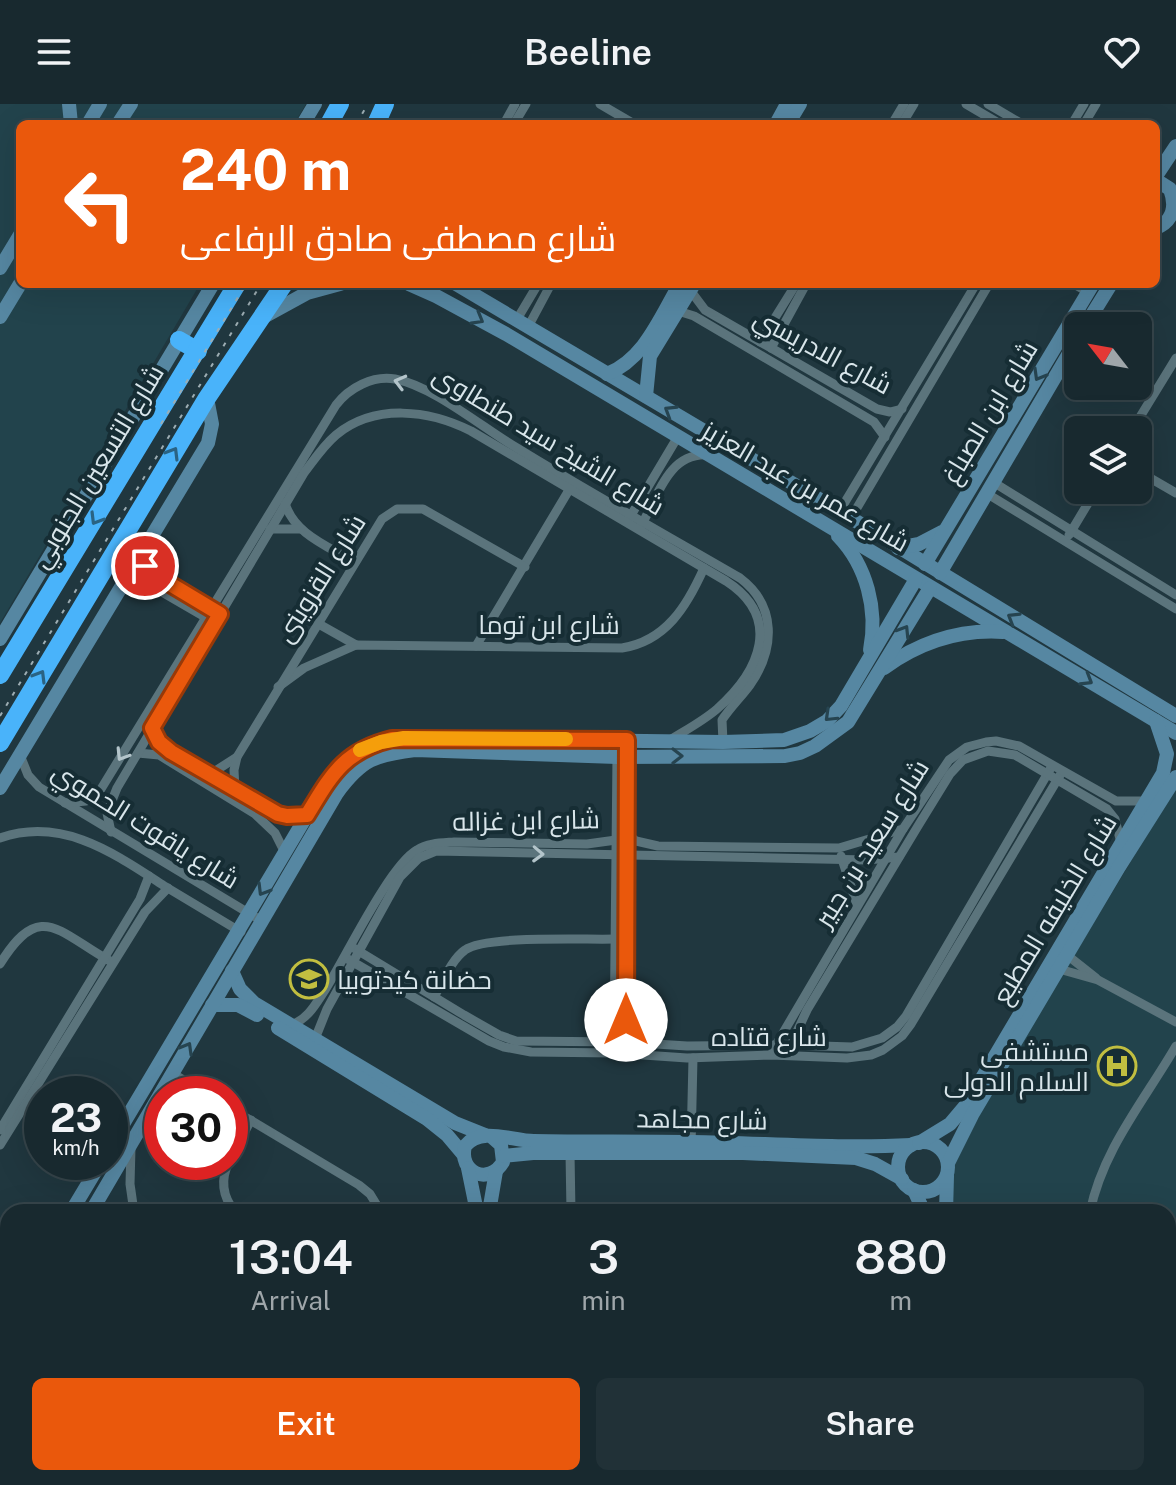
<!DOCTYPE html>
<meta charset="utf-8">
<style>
body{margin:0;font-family:"Public Sans",Cairo,sans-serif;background:#213137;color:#f1f3f6;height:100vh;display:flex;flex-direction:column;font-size:30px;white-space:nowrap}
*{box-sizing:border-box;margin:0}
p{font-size:26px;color:#9fa6aa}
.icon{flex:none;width:44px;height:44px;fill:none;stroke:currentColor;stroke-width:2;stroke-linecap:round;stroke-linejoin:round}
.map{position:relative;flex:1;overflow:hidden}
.drawer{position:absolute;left:0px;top:1100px;width:1176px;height:282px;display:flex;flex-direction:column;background:#18292f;border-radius:24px 24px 0 0;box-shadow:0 8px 32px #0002,0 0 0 2px #36454b}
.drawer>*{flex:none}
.hud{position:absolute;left:16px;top:16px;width:1144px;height:168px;border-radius:12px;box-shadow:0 8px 32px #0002,0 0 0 2px #36454b;background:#ea580c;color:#fff;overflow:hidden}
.needle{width:52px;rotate:301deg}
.fabs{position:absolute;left:1064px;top:208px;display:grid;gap:16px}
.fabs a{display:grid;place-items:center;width:88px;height:88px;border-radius:12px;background:#18292f;box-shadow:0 8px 32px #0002,0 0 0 2px #36454b;font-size:40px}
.speed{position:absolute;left:24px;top:972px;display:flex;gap:16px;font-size:40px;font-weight:700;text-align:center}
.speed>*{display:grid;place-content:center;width:104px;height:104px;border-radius:50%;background:#18292f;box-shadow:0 8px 32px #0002,0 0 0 2px #36454b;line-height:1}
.speed small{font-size:20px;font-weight:400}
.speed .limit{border:12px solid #d22;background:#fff;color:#111}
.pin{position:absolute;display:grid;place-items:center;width:68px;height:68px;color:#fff;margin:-34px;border:4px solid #fff;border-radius:50%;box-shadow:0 2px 8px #0007}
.me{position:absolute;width:88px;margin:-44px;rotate:0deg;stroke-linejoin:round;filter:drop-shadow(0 0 6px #0008)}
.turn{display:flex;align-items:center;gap:28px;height:168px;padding:0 32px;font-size:36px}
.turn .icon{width:104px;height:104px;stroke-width:2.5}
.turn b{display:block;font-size:56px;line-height:68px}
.eta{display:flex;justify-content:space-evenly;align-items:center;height:136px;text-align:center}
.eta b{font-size:48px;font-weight:600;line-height:56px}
.primary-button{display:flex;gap:16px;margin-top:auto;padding:16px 32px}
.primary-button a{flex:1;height:92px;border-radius:12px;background:#ea580c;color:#fff;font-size:32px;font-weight:600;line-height:92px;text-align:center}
.primary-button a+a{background:#213137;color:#f1f3f6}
header{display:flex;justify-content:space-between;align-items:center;height:104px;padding:0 32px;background:#18292f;font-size:36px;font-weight:600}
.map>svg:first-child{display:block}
.built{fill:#22434c}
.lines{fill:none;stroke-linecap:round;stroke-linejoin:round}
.street{stroke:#5b747c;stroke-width:9}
.secondary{stroke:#5687a2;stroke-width:14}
.highway{stroke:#49b3fa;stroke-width:18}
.rail{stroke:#9dadb3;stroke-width:2;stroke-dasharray:4 8;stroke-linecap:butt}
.oneway{stroke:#264450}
.oneway2{stroke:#b3c4ca}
.oneway3{stroke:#2a6383}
.route-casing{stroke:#983908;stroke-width:20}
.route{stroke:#ea580c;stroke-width:14}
.slow{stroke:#f59e0b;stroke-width:14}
.labels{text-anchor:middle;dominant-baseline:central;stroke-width:8;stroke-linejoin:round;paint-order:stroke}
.street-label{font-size:26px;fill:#d9e6eb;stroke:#162d34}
.poi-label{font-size:26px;fill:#d9e6eb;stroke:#162d34;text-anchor:start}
</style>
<header><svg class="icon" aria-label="menu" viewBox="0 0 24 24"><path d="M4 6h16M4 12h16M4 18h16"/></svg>Beeline<svg class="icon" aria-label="heart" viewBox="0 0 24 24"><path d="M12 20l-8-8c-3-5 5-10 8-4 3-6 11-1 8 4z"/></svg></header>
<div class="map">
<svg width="1176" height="1381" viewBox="0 0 1176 1381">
<rect width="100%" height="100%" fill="#20373f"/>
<g class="built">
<polygon points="0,0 306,0 294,20 20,20 20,180 200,180 0,519"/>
<polygon points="1176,683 1176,1381 945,1381 945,1374 1168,1374 1168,1108 949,1108 952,1067 957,1045"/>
</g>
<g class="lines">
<g class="street">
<polyline points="600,0 634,20"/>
<polyline points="966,0 1000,20"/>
<polyline points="988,0 1022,20"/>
<polyline points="504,20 515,0"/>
<polyline points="514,20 526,0"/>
<polyline points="892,20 904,0"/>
<polyline points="902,20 914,0"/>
<polyline points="1072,20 1084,0"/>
<polyline points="1084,20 1096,0"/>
<polyline points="1074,180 1088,188"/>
<polyline points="690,186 705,206 877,305 890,308 902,305"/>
<polyline points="678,207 694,212 874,318 885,333"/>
<polyline points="516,217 538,180"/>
<polyline points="528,223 551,180"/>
<polyline points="760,238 796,180"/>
<polyline points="771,244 806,180"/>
<polyline points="1132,326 1176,254"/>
<polyline points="1138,367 1176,389"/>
<polyline points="993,378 1176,491"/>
<polyline points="986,389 1176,505"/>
<path d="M285,399C294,430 328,442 354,458"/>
<polyline points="839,408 976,180"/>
<polyline points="630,413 677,334"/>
<polyline points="851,414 989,180"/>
<path d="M641,422C657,394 668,348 708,351"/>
<polyline points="270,425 300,425"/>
<polyline points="1069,431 1096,386"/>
<polyline points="142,448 145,462 151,469 214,506"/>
<polyline points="121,484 138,479 150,481 212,517"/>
<polyline points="317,519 356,541"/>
<polyline points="476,542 569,386"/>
<path d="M278,583L304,564L356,541L622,544C666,537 687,502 704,464"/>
<polyline points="152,624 159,638 166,644 270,706 287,712 307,711"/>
<polyline points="138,649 159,651 255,710 275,729 285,749"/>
<polyline points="20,651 28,671 39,683 262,817"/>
<polyline points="209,671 237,653"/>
<polyline points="235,686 234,666 237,653 382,415 397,405 423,405 525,463"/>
<path d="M65,699L86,697L101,685L336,301C349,284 373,271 395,275C433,282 483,324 517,344C590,389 666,431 740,474C777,502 775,545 750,581C741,593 730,604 722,616L723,638"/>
<path d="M111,728L107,709L117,684L304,369C314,356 323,342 336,331C375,299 429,306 471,327L726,477C783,514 760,567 717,605C703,617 686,626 670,636"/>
<polyline points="627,729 636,737 658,742 839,744 903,725"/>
<path d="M0,734C63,712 115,750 166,783C191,798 216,813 241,828"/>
<polyline points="841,752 857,801"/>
<polyline points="352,843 464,911 499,931 516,937 625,938 687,942 790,941 852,943 882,934 897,923 906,912 1052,662"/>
<polyline points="1067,851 1096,874"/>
<polyline points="346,854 489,937 504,943 531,948 614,949 687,954 771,951 847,954 871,951 883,946 902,932 911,920 1062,668"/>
<path d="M0,860C40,795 58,828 110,857"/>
<polyline points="1059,865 1098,876 1176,918"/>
<path d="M434,893C443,878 451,856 465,846C485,831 586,836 615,835"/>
<path d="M291,921C308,915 315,901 325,886C345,855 389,762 417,746C428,739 441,739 454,738L587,740L616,736"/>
<polyline points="315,935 327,905 400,773 419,754 436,747 867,756 899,753"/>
<polyline points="625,942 627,636"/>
<polyline points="614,944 617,651"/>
<polyline points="789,945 807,906 918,722 950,670 963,656 988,647 1015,651 1107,705 1115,715 1121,739"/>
<polyline points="773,946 903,725 949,656 967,643 986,638 996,637 1019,642 1116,697 1147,697"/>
<polyline points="172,969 207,990"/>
<polyline points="230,1004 359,1081 370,1090 381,1108"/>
<polyline points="0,1026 140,795 149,772"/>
<polyline points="0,1041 145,808 168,784"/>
<polyline points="691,1042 693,954"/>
<polyline points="131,1044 130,1080 134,1108"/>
<polyline points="570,1049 571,1108"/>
<polyline points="230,1056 251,1016"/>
<path d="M229,1058C220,1076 222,1092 235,1108"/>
<path d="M1090,1108C1103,1045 1144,997 1176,942"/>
<polyline points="0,1153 8,1151"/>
<polyline points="0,1199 8,1204"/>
<polyline points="288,1374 288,1381"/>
<polyline points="297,1374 298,1381"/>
<polyline points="344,1374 475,1377"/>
<polyline points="46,1381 46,1374"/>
<polyline points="57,1381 57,1374"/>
<polyline points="567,1381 568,1374"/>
<polyline points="654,1381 654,1374"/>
<polyline points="665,1381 665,1374"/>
<polyline points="753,1381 753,1374"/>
<polyline points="764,1381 765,1374"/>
<polyline points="1084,1381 1084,1374"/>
</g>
<g class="secondary">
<polyline points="69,0 71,20"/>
<polyline points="88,20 100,0"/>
<polyline points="118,20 131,0"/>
<polyline points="303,20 315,0"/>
<polyline points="776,20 787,0"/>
<polyline points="788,20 800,0"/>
<polyline points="1156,72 1176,42"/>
<path d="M1156,76L1170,85C1176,101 1174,117 1156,124"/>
<polyline points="0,164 20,131"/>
<polyline points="409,180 436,192 506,230 1176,629"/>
<polyline points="456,180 851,414 1176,612"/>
<polyline points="265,212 307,189 340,180"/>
<polyline points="0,213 20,180"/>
<polyline points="1085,222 1111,180"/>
<path d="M607,270C645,255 660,213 680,180"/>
<polyline points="646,292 650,252 694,180"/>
<path d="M838,432C867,462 878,506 870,546"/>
<polyline points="898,444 919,440 942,428"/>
<polyline points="925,460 1093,180"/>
<polyline points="940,469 1078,234"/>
<polyline points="0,535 213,180"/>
<path d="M884,564C920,538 958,525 1003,528"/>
<polyline points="0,684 208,339 212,320 207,294"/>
<polyline points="232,867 240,885 254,899 455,1019 485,1031"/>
<polyline points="212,901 238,901 257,911"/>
<polyline points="278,924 427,1015 447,1031 463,1050"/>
<path d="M492,1033L501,1041L503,1058C489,1082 458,1069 465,1042C481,1022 512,1037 534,1037C587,1038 639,1037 692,1038C765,1039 838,1045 911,1041"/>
<circle cx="923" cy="1063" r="25"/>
<polyline points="919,1039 950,1020 966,1001 1163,669 1167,650 1156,617"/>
<path d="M110,1042L331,671C352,648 373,637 404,634L723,638L784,636L810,627L827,617L841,602L916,475"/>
<polyline points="504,1052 533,1049 743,1049 856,1054 875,1060 902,1075"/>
<polyline points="948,1059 972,1011 1119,763 1176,673"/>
<polyline points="468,1064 477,1108"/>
<polyline points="914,1086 924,1108"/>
<polyline points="71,1108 101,1058"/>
<path d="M91,1108L337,689C362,655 375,651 415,646L617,653L785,652L800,649L815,642L848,618L930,484"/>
<polyline points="489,1108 496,1067"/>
<polyline points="946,1108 947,1072"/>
<polyline points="0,1227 8,1213"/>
<polyline points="0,1262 8,1249"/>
<polyline points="472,1381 472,1374"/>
<polyline points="486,1381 486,1374"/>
<polyline points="931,1381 931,1374"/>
<polyline points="942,1381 942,1374"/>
</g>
<g class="highway">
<polyline points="329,20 340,0"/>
<polyline points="376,20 385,0"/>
<polyline points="179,236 198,247"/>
<polyline points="0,571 237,180"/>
<polyline points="0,639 207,294 284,180"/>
</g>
<g class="rail">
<polyline points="356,20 368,0"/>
<polyline points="161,320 246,180"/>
<polyline points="0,612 261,180"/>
</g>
</g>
<defs><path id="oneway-chevron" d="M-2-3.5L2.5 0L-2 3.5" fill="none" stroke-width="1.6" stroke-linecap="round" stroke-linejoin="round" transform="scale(2)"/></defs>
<g class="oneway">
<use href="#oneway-chevron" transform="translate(478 215) rotate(30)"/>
<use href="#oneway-chevron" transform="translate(1039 271) rotate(120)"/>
<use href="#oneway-chevron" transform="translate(670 307) rotate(-148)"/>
<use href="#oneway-chevron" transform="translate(1013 514) rotate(-149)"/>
<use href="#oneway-chevron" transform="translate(904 527) rotate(-58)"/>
<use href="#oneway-chevron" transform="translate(1087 576) rotate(31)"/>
<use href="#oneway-chevron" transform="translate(830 612) rotate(136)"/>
<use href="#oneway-chevron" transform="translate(677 652)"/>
<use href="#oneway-chevron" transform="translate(263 786) rotate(121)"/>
<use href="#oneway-chevron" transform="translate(187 944) rotate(-60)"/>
</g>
<g class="oneway2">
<use href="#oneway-chevron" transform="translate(400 278) rotate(-165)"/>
<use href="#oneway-chevron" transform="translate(122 651) rotate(122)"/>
<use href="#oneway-chevron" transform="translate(538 750) rotate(2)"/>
</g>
<g class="oneway3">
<use href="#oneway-chevron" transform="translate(173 349) rotate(-59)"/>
<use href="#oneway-chevron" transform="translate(96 415) rotate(121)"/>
<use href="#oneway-chevron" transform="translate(40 572) rotate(-59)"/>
</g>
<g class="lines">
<defs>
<path id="route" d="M145,462L155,471L220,510L152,624L159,638L171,648L278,710L287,712L307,711C331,672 343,647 392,635L627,636L626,916"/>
</defs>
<use href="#route" class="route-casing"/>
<use href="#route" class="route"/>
<polyline class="slow" points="360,646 381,638 404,634 566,635"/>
</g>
<defs>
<symbol id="school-ring" viewBox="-11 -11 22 22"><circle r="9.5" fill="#162d34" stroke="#c1be40" stroke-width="1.5"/><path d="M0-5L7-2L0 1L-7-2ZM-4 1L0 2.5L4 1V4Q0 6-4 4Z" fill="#c1be40"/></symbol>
<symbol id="hospital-ring" viewBox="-11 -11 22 22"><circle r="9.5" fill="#162d34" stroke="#c1be40" stroke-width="1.5"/><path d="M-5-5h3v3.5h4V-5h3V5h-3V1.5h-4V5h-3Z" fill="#c1be40"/></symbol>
</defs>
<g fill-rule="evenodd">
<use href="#school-ring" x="287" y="853" width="44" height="44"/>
<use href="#hospital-ring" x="1095" y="940" width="44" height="44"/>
</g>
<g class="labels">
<g class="street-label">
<text transform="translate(823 247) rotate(28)">شارع الادريسي</text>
<text transform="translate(989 308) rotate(-59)">شارع ابن الصباغ</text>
<text transform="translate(549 336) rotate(31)">شارع الشيخ سيد طنطاوى</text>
<text transform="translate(97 362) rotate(-59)">شارع التسعين الجنوبي</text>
<text transform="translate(806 382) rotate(30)">شارع عمر بن عبد العزيز</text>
<text transform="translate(320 474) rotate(-58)">شارع القزوينى</text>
<text x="549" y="520">شارع ابن توما</text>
<text transform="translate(526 716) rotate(-1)">شارع ابن غزاله</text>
<text transform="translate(146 721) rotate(32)">شارع ياقوت الحموي</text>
<text transform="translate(871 739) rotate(-58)">شارع سعيد بن جبير</text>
<text transform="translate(1054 805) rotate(-59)">شارع الخليفه المطيع</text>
<text x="769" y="932">شارع قتاده</text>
<text transform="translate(702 1015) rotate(1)">شارع مجاهد</text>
</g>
<g class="poi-label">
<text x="337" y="875">حضانة كيدتوبيا</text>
<text x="1089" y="947" text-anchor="end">مستشفى<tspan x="1089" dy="30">السلام الدولى</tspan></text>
</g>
</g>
</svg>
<div class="fabs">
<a><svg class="needle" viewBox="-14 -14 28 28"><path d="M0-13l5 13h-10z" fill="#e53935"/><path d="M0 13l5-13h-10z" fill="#9fa6aa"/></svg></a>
<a><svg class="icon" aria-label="layers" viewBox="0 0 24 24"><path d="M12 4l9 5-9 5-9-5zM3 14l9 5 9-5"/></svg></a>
</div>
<div class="speed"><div>23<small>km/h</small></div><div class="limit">30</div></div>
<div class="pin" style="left:145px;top:462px;background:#d93025"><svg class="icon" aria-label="arrive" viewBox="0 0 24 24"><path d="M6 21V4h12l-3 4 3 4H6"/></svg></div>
<svg class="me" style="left:626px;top:916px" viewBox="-20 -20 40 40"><circle r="19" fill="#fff"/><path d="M0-13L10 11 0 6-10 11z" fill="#ea580c"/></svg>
<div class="hud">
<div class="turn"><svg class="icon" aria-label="left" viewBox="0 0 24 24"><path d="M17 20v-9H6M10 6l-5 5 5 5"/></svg><div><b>240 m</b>شارع مصطفى صادق الرفاعى</div></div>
</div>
<section class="drawer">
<div class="eta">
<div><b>13:04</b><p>Arrival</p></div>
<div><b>3</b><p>min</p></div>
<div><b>880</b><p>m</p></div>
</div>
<div class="primary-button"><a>Exit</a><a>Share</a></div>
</section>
</div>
